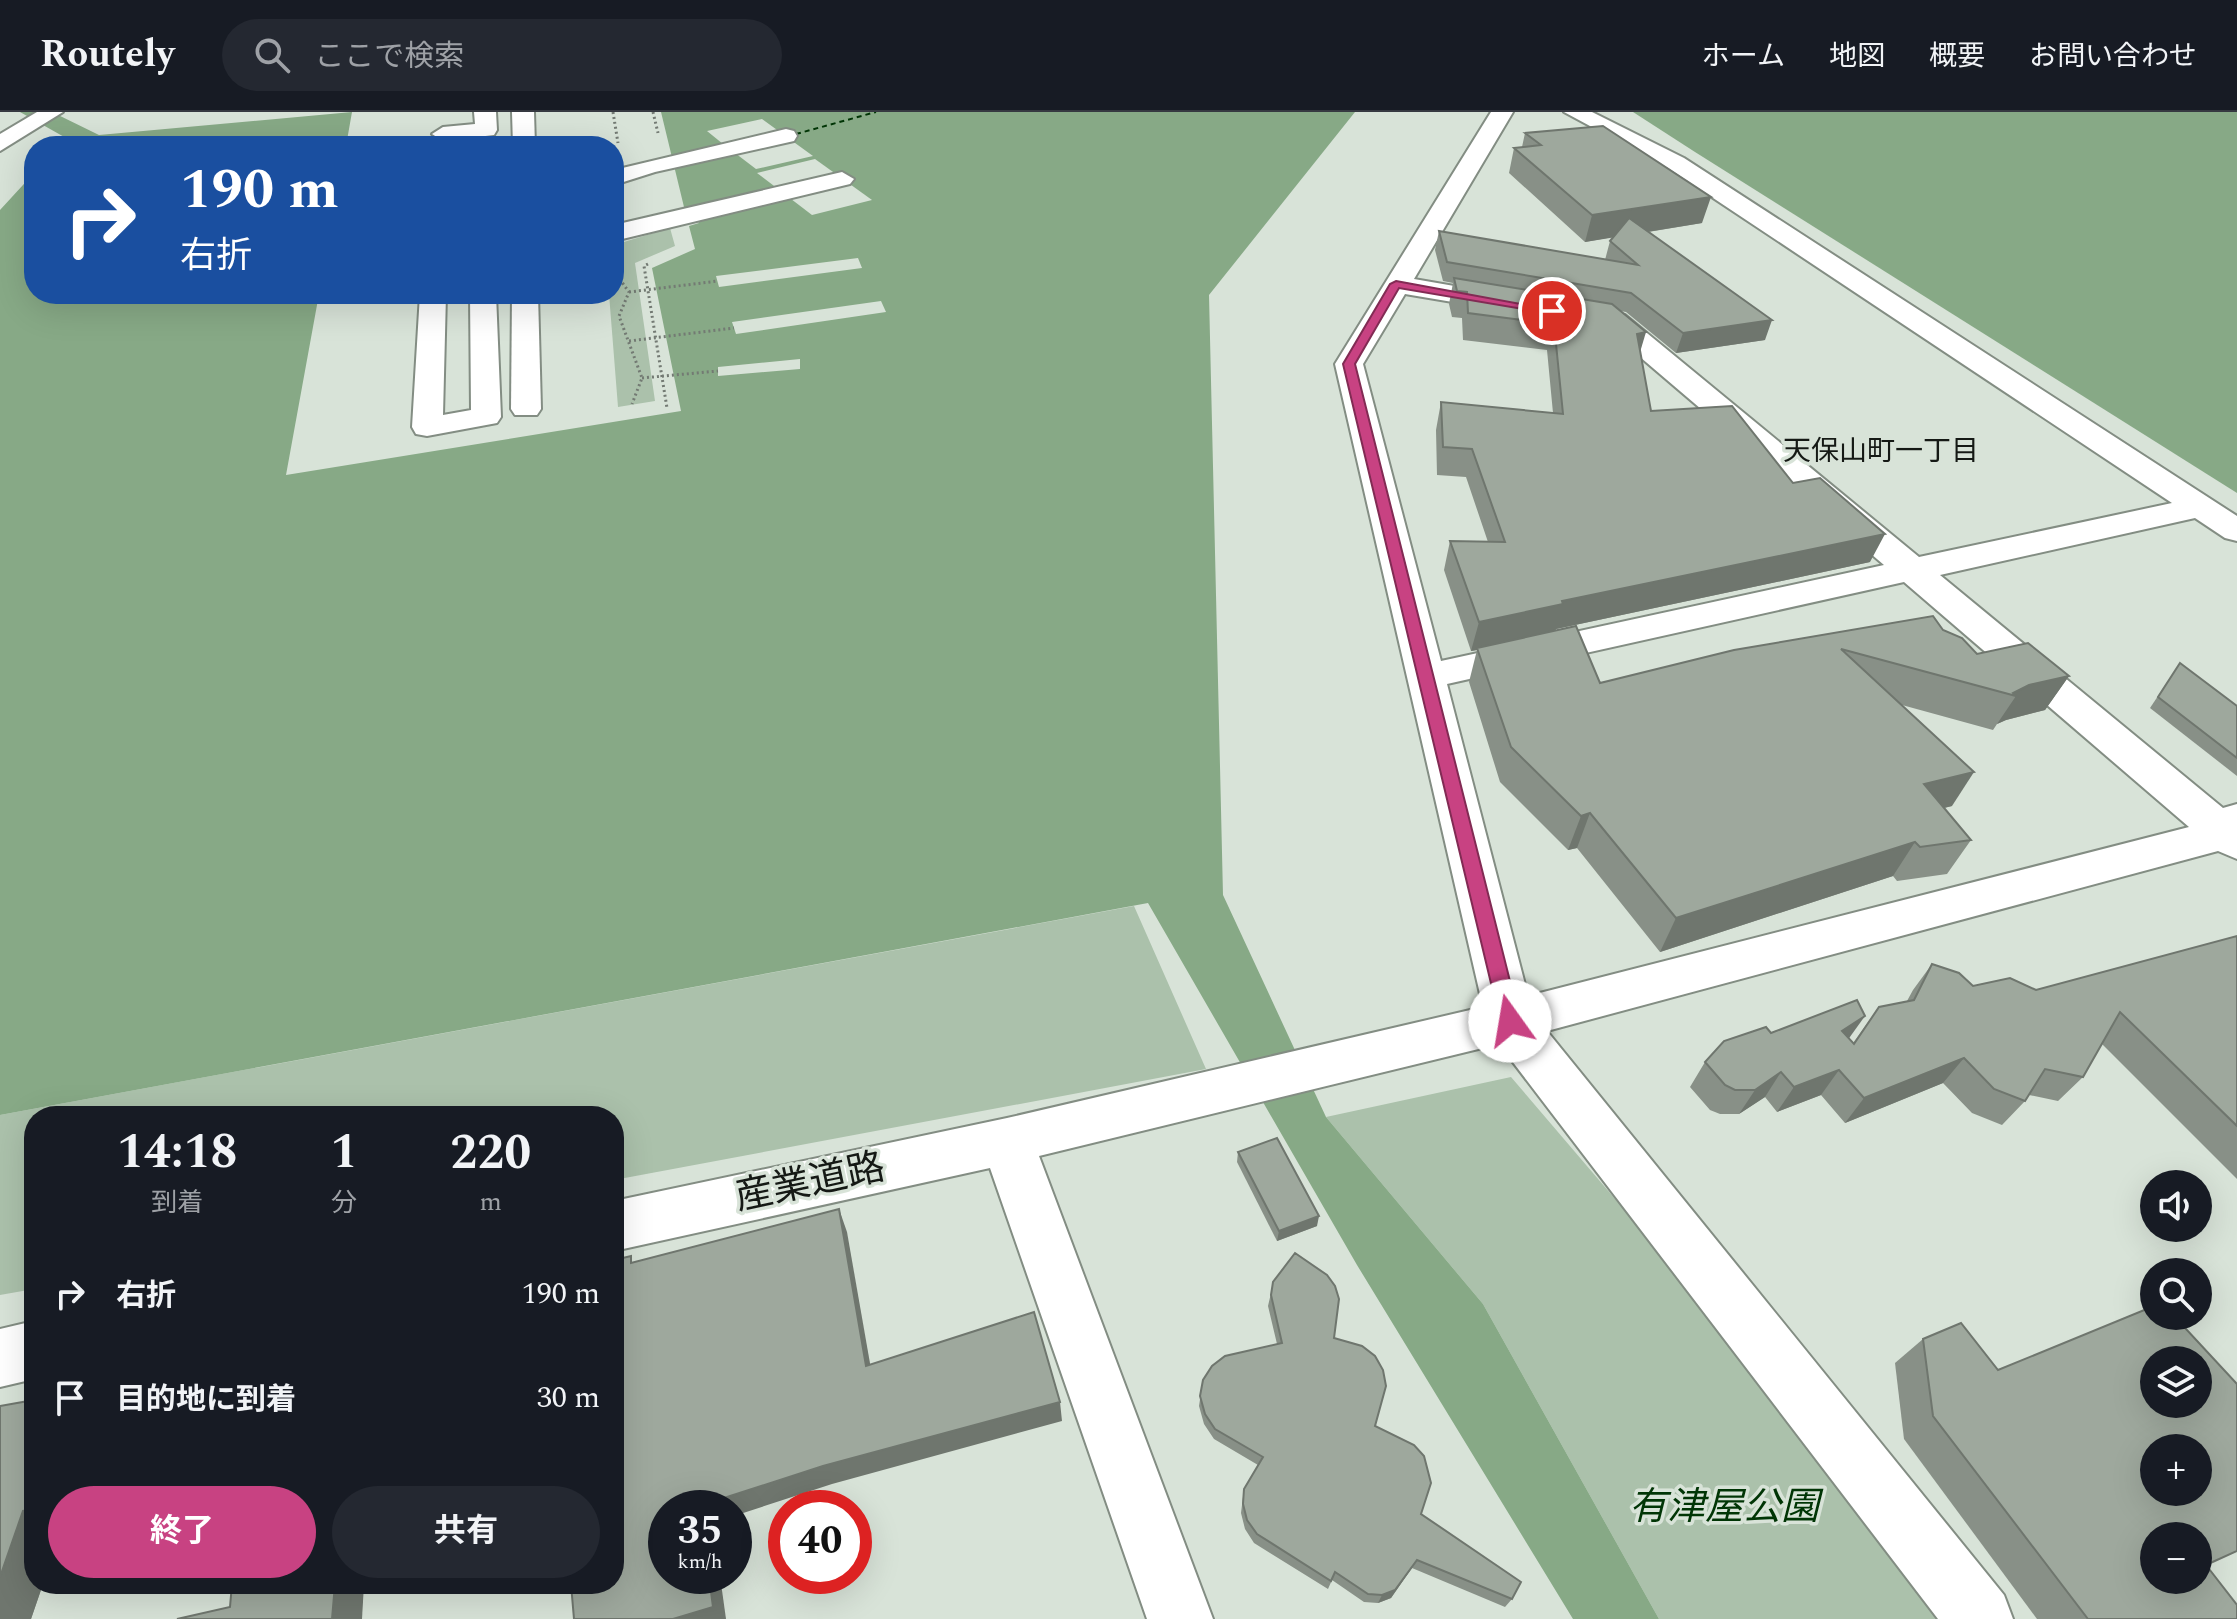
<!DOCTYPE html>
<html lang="ja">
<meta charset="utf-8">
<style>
body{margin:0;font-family:Spectral,"Noto Sans JP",serif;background:#242831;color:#f1f3f6;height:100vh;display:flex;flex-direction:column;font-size:30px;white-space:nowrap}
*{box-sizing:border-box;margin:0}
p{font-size:26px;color:#9ea1a6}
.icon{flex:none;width:44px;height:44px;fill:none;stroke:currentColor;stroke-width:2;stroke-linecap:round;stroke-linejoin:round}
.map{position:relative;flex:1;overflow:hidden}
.drawer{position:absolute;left:24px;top:994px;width:600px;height:488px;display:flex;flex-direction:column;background:#171b24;border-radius:32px;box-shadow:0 8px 32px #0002}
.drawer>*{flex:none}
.guide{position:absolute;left:24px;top:24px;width:600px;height:168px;border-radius:32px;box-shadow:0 8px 32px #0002;background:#1a4fa0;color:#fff;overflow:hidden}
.fabs{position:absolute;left:2140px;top:1058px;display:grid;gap:16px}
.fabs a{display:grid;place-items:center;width:72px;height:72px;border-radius:50%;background:#171b24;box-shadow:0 8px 32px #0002;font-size:40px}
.speed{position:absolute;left:648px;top:1378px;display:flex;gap:16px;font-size:40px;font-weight:700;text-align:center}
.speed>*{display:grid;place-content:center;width:104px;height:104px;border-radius:50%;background:#171b24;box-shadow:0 8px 32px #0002;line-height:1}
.speed small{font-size:20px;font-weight:400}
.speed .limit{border:12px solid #d22;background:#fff;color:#111}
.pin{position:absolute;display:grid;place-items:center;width:68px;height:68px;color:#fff;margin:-34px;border:4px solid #fff;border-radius:50%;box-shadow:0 2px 8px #0007}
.me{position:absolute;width:88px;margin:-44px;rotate:347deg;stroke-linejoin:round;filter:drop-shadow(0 0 6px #0008)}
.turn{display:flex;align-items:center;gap:28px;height:168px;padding:0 24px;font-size:36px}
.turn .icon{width:104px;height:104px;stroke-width:2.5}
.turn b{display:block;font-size:56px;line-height:68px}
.eta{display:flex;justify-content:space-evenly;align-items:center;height:136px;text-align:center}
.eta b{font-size:48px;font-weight:700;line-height:56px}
.action{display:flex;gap:16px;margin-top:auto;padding:16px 24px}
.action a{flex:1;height:92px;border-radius:48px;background:#c84282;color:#fff;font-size:32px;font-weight:700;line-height:92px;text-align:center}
.action a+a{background:#242831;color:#f1f3f6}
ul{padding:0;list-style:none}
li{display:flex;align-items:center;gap:24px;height:104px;padding:0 24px}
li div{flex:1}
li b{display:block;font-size:30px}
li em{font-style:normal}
header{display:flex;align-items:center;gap:48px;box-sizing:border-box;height:112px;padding:0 40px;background:#171b24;border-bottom:2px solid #363941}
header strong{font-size:38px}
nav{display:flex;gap:44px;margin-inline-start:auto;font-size:28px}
.search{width:560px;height:72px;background:#242831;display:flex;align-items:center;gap:20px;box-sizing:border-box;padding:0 28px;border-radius:44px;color:#9ea1a6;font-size:30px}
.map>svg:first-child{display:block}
.green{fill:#abc1ab}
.water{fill:#87a986}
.pier{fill:#d8e3d8}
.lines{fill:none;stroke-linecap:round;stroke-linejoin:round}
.ferry{stroke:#003505;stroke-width:2;stroke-dasharray:5 4;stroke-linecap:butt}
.minor-casing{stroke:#838d83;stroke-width:4}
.path{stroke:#737a73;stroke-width:3;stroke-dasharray:2 3;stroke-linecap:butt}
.minor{fill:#fff;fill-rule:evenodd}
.wall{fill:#889087}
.shaded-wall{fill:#6f766e}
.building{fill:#9ea89d;stroke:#6f766e;stroke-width:2;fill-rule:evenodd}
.route{fill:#c84282;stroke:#822b54;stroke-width:2}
.labels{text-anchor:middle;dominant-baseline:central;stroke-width:7;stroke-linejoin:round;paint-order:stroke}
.far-neighbourhood-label{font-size:28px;fill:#151915;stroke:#d8e3d8}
.near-street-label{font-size:38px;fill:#151915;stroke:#d8e3d8}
.near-park-label{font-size:38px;font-style:italic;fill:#003505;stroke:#d8e3d8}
</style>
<header>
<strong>Routely</strong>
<div class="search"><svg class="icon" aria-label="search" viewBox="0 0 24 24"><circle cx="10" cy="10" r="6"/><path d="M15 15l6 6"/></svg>ここで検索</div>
<nav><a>ホーム</a><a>地図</a><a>概要</a><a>お問い合わせ</a></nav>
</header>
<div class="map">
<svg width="2237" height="1507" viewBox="0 0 2237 1507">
<rect width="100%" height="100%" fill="#d8e3d8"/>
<g class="green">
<polygon points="670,116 675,134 635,151 655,289 618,295 609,182 614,182 614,133"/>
<polygon points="1134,794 1206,957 614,1068 614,1004 34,1004 34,1177 0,1183 0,1003"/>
<polygon points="1511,965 1744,1238 1949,1507 1659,1507 1483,1192 1326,1005"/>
</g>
<g class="water">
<polygon points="20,0 52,0 99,23 352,0 346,34 59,34 66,26"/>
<polygon points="661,0 1355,0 1209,183 1223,783 1326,1005 1483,1192 1659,1507 1573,1507 1357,1153 1148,791 0,1003 0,98 34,61 34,182 319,182 286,363 681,299 652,156 695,137 689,114 699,111 684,95"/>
<polygon points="1633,0 2237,0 2237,381 1695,40"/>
</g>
<g class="pier">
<polygon points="762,7 813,44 756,57 735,41 670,56 668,45 723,32 707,19"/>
<polygon points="815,47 872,88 812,103 757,61"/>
<polygon points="858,146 862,156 719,175 716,164"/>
<polygon points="881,189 886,200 736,222 732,210"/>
<polygon points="800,247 800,257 718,264 718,255"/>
</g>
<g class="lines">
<polyline class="ferry" points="796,22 876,0"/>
<defs>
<g id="minor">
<polygon points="37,0 63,0 0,39 0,22"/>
<polygon points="474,0 496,0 497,18 494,23 443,29 432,22 443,15 475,12"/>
<polygon points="512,0 534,0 535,34 513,34"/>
<path d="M1491,0H1513L1414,167L1512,184L1522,186L1526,192L1522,198L1512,200L1405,182L1363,252L1441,549L1884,453L1606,216L1581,211L1577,205L1581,199L1591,197L1625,203L1919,445L2172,391L1668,56L1564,0H1592L1684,46L2237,404V429L2225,426L2195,406L1940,463L2223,696L2237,692V747L2218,739L1547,919L2004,1483L2013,1507H1938L1499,932L1039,1044L1213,1507H1147L990,1056L614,1139V1089L1007,1006L1483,895L1335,252ZM1904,470L2189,715L1528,884L1447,572Z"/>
<polygon points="786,17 794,19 797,24 794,29 655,60 614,73 614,58"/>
<polygon points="842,60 854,67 850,72 614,129 614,113"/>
<polygon points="420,182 446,182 443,303 471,298 470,182 496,182 501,305 497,311 427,324 416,322 412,315"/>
<polygon points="512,182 538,182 541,297 537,303 515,303 511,297"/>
<polygon points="34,1209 34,1267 0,1275 0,1217"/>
</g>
</defs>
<use href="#minor" class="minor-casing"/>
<g class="path">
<polyline points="613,0 618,31"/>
<polyline points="653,0 658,21"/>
<polyline points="648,152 644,154 667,296"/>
<polyline points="620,154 616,162 629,180 619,204 642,266 632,292"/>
<polyline points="629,180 718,169"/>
<polyline points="629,229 734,216"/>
<polyline points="642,266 718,259"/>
</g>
<use href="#minor" class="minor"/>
</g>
<g class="wall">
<polygon points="1525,21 1702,111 1648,120 1765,228 1676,241 1626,200 1620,199 1640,240 1651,299 1793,371 1870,450 1556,517 1555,519 1600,571 1943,518 1977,542 2069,564 2045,598 2006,608 1997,612 1993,618 1902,593 1952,694 1944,696 1971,728 1947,762 1897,769 1893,764 1660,840 1577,736 1568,738 1500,670 1469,570 1477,538 1471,539 1444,458 1450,429 1488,430 1466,365 1437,363 1436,318 1441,290 1553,301 1547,238 1463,228 1462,206 1452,205 1449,192 1453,171 1443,169 1435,138 1439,119 1605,148 1610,129 1613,125 1585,130 1509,61 1514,36 1522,35"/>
<polygon points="2180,551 2237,594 2237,664 2150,596"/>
<polygon points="2237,824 2237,1067 2102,932 2083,965 2058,989 2029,983 2025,989 2002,1013 1972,1001 1943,971 1845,1011 1821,983 1777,1000 1765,985 1739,1002 1720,1002 1710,998 1690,975 1705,950 1771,921 1849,927 1853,931 1879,895 1907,889 1913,878 1932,852 1973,874 2036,878"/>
<polygon points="1238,1040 1317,1114 1277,1129 1237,1050"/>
<polygon points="1271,1181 1334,1226 1375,1314 1421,1402 1512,1487 1505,1495 1412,1456 1391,1486 1378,1491 1364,1490 1332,1468 1328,1477 1254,1431 1245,1417 1241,1401 1244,1377 1258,1353 1214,1327 1204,1312 1199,1294 1203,1268 1277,1232 1268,1194"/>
<polygon points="1923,1227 1998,1258 2206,1453 2237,1507 2037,1507 1904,1327 1895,1251"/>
<polygon points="34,1288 34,1472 43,1472 31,1507 0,1507"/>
</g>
<g class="shaded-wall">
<polygon points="1711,85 1702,111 1585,130 1592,103"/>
<polygon points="1772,208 1765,228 1676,241 1683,221"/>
<polygon points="1646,220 1638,247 1637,222"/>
<polygon points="1885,422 1870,450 1556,517 1554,521 1477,536 1477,538 1471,539 1479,510 1562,489"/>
<polygon points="2069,564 2045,598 2006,608 1997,612 2016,584 2013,581 2029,573"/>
<polygon points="1974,660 1952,694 1902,706 1924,672"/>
<polygon points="1590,701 1577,736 1568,738 1581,704"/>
<polygon points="1915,730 1893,764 1660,840 1676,806"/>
<polygon points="1865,904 1847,929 1842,919"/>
<polygon points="1964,946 1943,971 1845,1011 1864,986"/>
<polygon points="1839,958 1821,983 1777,1000 1794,975"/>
<polygon points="1781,960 1765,985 1739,1002 1755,978"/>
<polygon points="839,1097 847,1120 874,1274 866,1254"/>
<polygon points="1319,1104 1317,1114 1277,1129 1279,1119"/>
<polygon points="1060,1290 1062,1309 832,1372 734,1404 734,1396 699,1396 699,1394 823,1354"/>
<polygon points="23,1399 34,1404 34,1472 43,1472 31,1507 0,1507 0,1465"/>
<polygon points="1417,1448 1391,1486 1378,1491 1382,1483"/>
<polygon points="709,1464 720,1464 726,1507 673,1507"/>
<polygon points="335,1472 364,1472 362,1507 332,1507"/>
</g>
<g class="building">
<polygon points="1603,14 1711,85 1592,103 1514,36 1541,33 1525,21"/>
<polygon points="1629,106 1772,208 1683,221 1631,181 1447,150 1439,119 1638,153 1610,129"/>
<polygon points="1454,166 1612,192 1646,220 1637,222 1651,299 1732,294 1793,371 1820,366 1885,422 1562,489 1563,492 1479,510 1450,429 1505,430 1472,337 1443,335 1441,290 1563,302 1554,212 1468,201 1467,180 1457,179"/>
<polygon points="1933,504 1943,518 1962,526 1977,542 2028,531 2069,564 2029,573 2013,581 2016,584 1841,537 1974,660 1924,672 1971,728 1920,735 1915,730 1676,806 1590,701 1581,704 1511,635 1477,536 1576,514 1600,571 1734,538"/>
<polygon points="2180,551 2237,594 2237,646 2158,585"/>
<polygon points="2237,824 2237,1014 2120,900 2083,965 2045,957 2025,989 1994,977 1964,946 1864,986 1839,958 1794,975 1781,960 1755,978 1735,978 1725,973 1705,950 1724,929 1766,915 1771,921 1857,888 1865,904 1842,919 1854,932 1879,895 1914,888 1932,852 1959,861 1973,874 2010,866 2036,878"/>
<polygon points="1277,1026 1319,1104 1279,1119 1238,1040"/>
<polygon points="839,1097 866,1254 1034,1200 1060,1290 823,1354 699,1394 699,1396 666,1396 666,1464 709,1464 713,1495 673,1507 574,1507 571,1472 614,1472 614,1148 631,1144 631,1151"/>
<polygon points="1295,1141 1327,1163 1335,1174 1339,1187 1334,1226 1362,1234 1375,1244 1383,1258 1386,1274 1375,1314 1414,1333 1424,1344 1431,1371 1421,1402 1521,1470 1512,1487 1417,1448 1395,1478 1382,1483 1368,1482 1335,1460 1331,1469 1257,1422 1247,1408 1243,1392 1244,1377 1263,1345 1215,1317 1205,1302 1200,1284 1203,1268 1212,1254 1225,1244 1282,1231 1271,1183 1273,1170"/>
<path d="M2154,1194V1204H2174L2237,1272V1439L2206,1453L2237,1493V1507H2088L1933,1304L1923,1227L1961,1211L1998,1258ZM2154,1248H2198V1292H2154ZM2154,1336H2198V1380H2154ZM2154,1424H2198V1468H2154Z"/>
<polygon points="34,1288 34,1397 23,1399 0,1465 0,1294"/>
<polygon points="232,1472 335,1472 332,1507 177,1507 230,1495"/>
</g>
<polygon class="route" points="1396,169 1558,199 1552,202 1399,176 1355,252 1520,909 1510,917 1500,909 1343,252 1390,172"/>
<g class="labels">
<g class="far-neighbourhood-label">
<text x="1881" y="339">天保山町一丁目</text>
</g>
<g class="near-street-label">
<text transform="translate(810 1071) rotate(-12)">産業道路</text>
</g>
<g class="near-park-label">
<text x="1724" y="1396">有津屋公園</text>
</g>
</g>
</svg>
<div class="fabs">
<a><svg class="icon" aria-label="sound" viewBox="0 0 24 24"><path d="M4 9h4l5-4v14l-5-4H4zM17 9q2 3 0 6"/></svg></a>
<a><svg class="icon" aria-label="search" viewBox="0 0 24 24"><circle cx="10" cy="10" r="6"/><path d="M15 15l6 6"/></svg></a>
<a><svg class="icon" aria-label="layers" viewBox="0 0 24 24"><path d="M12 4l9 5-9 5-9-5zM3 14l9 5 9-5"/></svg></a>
<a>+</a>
<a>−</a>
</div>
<div class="speed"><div>35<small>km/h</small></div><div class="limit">40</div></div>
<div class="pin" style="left:1552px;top:199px;background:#d93025"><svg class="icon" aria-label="arrive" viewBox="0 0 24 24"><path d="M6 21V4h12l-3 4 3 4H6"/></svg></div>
<svg class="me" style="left:1510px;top:909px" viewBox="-20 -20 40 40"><circle r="19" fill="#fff"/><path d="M0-13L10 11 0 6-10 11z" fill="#c84282"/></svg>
<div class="guide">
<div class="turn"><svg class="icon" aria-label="right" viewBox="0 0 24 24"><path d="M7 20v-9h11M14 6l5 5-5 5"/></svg><div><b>190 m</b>右折</div></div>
</div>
<section class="drawer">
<div class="eta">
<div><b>14:18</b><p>到着</p></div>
<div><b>1</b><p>分</p></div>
<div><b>220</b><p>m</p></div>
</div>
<ul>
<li><svg class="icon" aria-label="right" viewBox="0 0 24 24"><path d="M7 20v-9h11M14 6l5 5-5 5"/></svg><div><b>右折</b></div><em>190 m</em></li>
<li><svg class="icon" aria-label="arrive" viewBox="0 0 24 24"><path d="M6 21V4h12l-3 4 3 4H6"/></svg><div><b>目的地に到着</b></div><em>30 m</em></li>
</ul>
<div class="action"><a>終了</a><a>共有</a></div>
</section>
</div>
